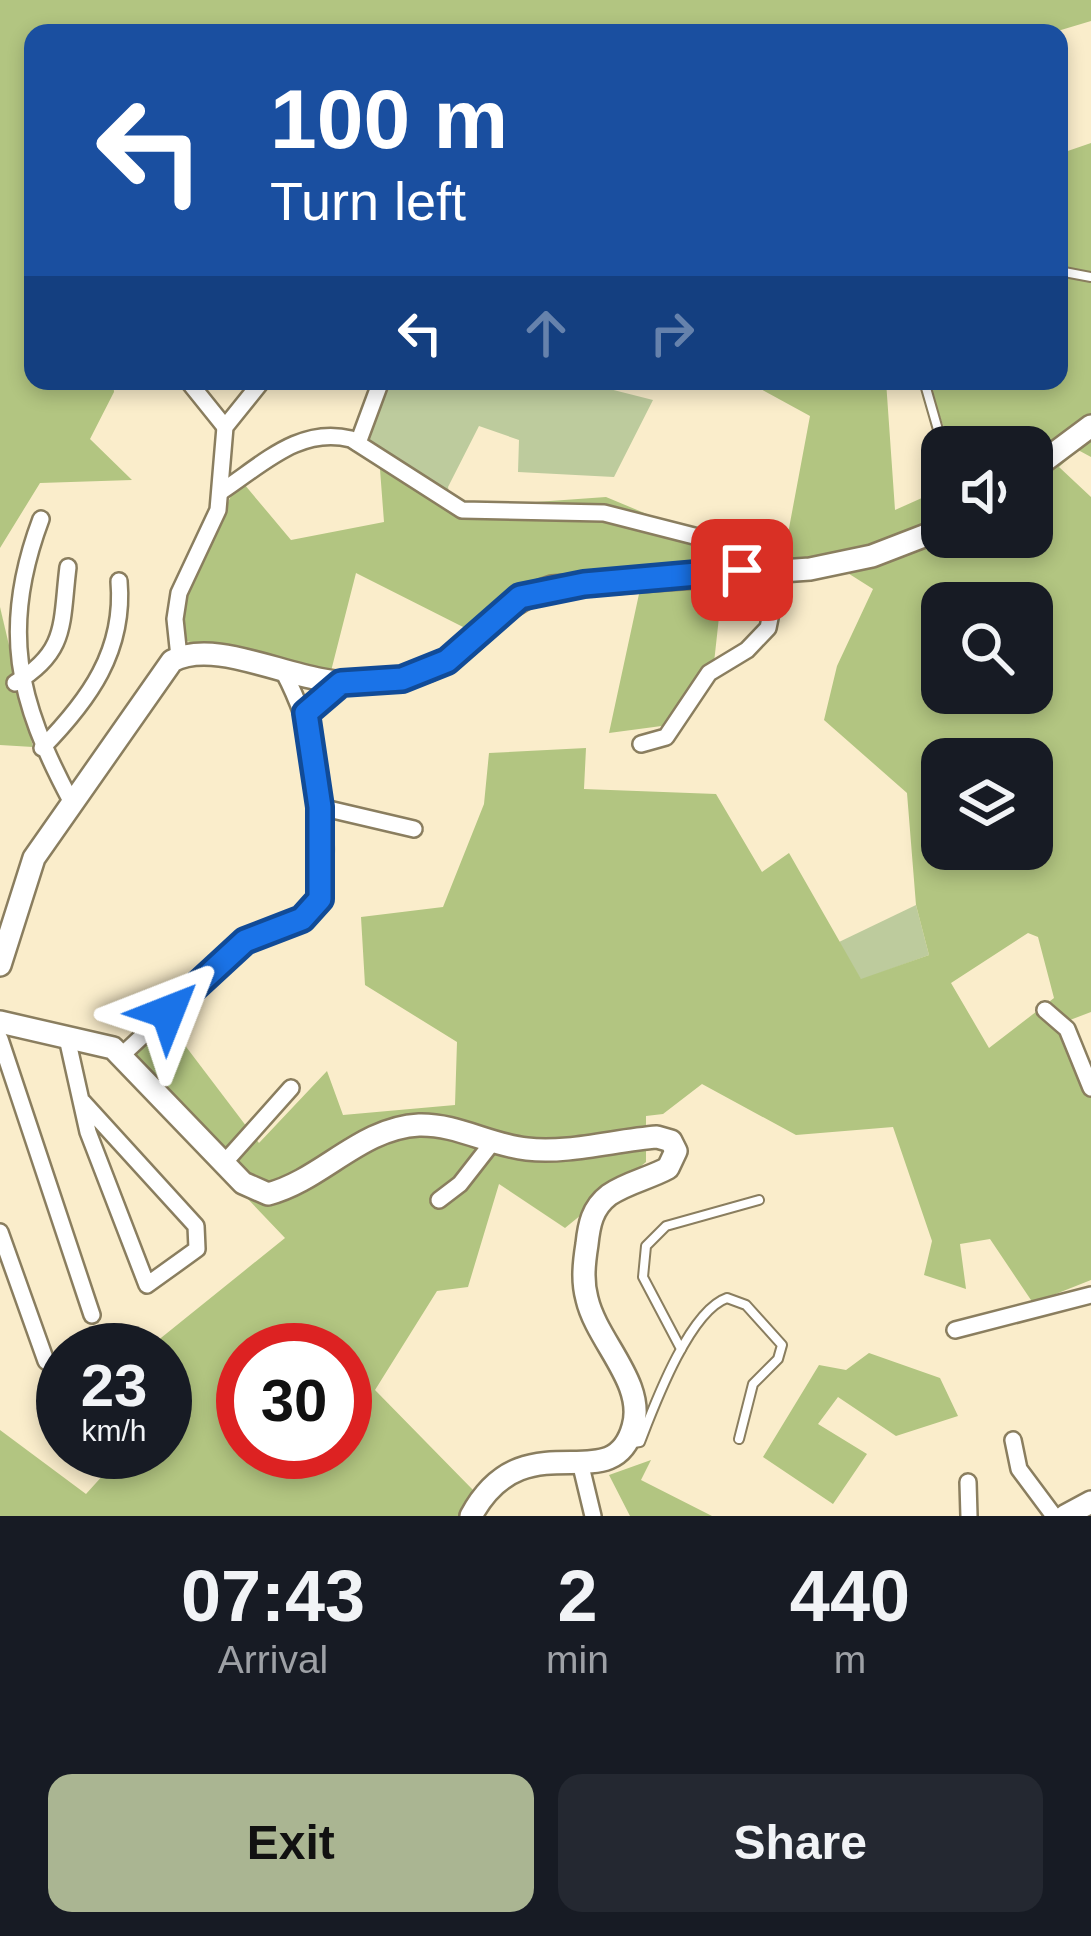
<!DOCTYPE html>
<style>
body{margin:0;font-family:Helvetica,sans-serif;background:#242831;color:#f1f3f6;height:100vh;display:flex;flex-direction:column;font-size:45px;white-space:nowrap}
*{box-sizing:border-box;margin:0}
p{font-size:39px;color:#9ea1a6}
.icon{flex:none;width:66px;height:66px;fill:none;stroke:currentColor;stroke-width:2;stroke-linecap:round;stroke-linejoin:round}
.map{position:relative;height:1516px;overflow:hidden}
.drawer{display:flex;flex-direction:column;background:#171b24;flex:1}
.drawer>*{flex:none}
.hud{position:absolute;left:24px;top:24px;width:1044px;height:366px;border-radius:24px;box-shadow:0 6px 18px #0003;background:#1a4fa0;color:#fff;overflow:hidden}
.controls{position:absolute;left:921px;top:426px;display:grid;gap:24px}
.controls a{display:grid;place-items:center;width:132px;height:132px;border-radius:24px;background:#171b24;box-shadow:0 6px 18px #0003;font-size:60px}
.speed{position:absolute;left:36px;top:1323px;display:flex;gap:24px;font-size:60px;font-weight:700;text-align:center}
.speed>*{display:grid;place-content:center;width:156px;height:156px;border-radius:50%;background:#171b24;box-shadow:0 6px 18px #0003;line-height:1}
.speed small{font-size:30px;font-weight:400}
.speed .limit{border:18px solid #d22;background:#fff;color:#111}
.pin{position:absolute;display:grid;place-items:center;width:102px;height:102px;color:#fff;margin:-51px;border-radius:24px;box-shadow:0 6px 18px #0006}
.me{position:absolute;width:132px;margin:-66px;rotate:45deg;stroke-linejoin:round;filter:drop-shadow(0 0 9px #0008)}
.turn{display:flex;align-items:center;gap:42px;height:252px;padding:0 48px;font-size:54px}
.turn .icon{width:156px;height:156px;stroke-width:2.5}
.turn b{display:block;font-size:84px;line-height:102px}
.lanes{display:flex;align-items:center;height:114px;padding:0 48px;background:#0003;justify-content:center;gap:60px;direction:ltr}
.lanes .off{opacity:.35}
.eta{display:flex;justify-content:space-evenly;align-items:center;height:204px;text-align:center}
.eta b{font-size:72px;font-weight:700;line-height:84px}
.primary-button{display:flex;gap:24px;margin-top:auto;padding:24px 48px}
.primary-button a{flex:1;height:138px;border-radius:24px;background:#aab592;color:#111;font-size:48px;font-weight:700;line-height:138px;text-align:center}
.primary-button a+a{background:#242831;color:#f1f3f6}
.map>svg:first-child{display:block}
.green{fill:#bdcb9d}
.forest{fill:#b2c581;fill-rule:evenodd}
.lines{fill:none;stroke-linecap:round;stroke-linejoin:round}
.lane-casing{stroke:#8a7e5f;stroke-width:12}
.street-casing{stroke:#8a7e5f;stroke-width:20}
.secondary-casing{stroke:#8a7e5f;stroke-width:26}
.lane{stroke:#fff;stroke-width:8}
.street{stroke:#fff;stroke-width:15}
.secondary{stroke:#fff;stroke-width:21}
.route-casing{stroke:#114b97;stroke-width:30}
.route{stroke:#1a73e8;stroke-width:21}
</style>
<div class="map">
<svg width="1091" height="1516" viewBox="0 0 1091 1516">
<rect width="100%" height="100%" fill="#faedcb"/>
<g class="green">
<polygon points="386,381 578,381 653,400 614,477 518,472 519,440 479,426 448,487 452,508 364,438"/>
<polygon points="916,905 929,955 861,980 839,942"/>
</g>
<g class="forest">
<polygon points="0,0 1091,0 1091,21 1051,33 33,33 33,381 113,381 114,392 90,439 132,480 40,483 0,548"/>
<path d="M1091,143V457L1078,450L1059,467L1091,497V1012L1070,1020L1091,1072V1280L1033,1303L990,1239L960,1244L966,1289L924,1275L932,1241L893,1127L796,1135L702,1084L663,1114L646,1116V1162L565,1228L499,1184L468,1287L437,1291L375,1390L474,1491L467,1516H0V1430L86,1494L124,1452H165V1350H146L285,1238L117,1062L168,1023L259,1143L327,1071L343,1115L455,1105L457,1042L365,985L361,917L443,907L484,804L489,753L586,748L584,789L716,794L762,872L789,853L861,979L929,955L916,905L907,793L824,720L837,666L873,589L843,570L778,587L810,416L757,387L759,381H886L895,510L942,489V537H1032V447H951L927,381H1059V154ZM942,603H1032V693H942ZM942,759H1032V849H942ZM1028,933L1038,937L1054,998L989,1048L951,983ZM243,1350H345V1452H243Z"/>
<polygon points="379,456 452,508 606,497 714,542 696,563 513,601 471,631 356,573 330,675 186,641 180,609 239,478 291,540 384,522"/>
<polygon points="766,578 769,597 719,617 712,681 669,725 609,733 639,594"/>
<polygon points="0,607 33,747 0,745"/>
<polygon points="869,1353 940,1378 958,1416 896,1436 838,1397 818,1424 867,1454 833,1504 763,1457 819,1365 846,1370"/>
<polygon points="651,1460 641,1480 712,1516 630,1516 609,1475"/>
</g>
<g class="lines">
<defs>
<g id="lane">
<polyline points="1059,271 1091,277"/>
<polyline points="924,381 943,447"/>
<polyline points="681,1349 643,1277 646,1246 666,1226 759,1200"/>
<path d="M627,1444L640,1442C654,1406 689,1311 727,1298L746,1305L782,1345L778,1359L753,1384L739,1439"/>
</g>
<g id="street">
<polyline points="188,381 225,427"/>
<polyline points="358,443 381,381"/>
<path d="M222,491C263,464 300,426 351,439L462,510L604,513L698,537L742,570"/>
<path d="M41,519C0,628 17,700 71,801"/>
<polyline points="179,657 175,619 179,593 218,510 225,427 262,381"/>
<path d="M15,683C68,652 61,623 68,567"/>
<polyline points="306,713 341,683"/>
<polyline points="641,744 666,737 709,673 747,650 768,628 779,573"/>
<path d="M42,748C89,700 125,651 119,581"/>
<polyline points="320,807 414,829"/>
<polyline points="1045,1010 1067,1029 1091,1088"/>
<polyline points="67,1038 88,1132 147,1285 197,1249 196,1226 83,1102"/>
<polyline points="0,1039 92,1315"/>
<path d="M122,1055L245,941L302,919L321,899C333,829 317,735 284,673"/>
<polyline points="224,1163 291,1088"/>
<polyline points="439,1200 460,1184 492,1143"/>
<polyline points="0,1232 46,1361 63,1373"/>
<polyline points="955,1330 1091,1295"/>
<polyline points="1013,1440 1019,1469 1054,1516"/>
<polyline points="580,1462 593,1516"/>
<polyline points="968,1482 969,1516"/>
</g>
<g id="secondary">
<polyline points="1032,470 1091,426"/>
<path d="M0,965L34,858L172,661C219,636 301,687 360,683C390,681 423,677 448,660C489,633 502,602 552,587L810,569L872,556L942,529"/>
<path d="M0,1022L113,1048L243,1183L268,1194C322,1180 360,1128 419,1125C457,1124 489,1145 527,1149C567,1154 616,1140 657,1137L671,1141L676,1151L668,1168C650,1178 626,1183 609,1195C592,1208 589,1225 587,1244C584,1263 582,1281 587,1299C597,1342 646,1383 633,1427C612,1503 525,1416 471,1516"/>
<polyline points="1065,1516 1091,1502"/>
</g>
</defs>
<use href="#lane" class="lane-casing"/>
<use href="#street" class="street-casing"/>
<use href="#secondary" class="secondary-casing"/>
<use href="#lane" class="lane"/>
<use href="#street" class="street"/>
<use href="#secondary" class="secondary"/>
</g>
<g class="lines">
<defs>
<polyline id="route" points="168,1012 245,941 302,919 320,899 320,807 306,713 341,683 402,679 447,661 520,597 584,584 742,570"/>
</defs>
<use href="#route" class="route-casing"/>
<use href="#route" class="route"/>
</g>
</svg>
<div class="controls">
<a><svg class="icon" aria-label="sound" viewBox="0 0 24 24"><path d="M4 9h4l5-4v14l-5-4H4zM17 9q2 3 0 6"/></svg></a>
<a><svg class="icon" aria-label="search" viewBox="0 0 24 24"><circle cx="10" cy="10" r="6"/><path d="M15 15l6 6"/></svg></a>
<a><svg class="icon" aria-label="layers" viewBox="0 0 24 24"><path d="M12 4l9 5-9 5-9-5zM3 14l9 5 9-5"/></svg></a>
</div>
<div class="speed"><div>23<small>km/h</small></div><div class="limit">30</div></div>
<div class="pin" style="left:742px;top:570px;background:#d93025"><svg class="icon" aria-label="arrive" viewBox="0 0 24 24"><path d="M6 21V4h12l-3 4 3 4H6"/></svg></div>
<svg class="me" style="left:168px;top:1012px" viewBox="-20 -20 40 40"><path d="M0-17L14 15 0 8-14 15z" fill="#1a73e8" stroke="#fff" stroke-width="4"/></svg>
<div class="hud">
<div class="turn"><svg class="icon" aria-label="left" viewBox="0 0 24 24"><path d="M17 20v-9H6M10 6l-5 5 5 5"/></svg><div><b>100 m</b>Turn left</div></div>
<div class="lanes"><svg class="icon" aria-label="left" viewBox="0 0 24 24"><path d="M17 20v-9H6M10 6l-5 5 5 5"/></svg><svg class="icon off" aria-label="ahead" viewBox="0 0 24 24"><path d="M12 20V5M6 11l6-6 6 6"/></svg><svg class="icon off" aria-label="right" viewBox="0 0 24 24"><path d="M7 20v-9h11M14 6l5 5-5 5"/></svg></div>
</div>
</div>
<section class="drawer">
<div class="eta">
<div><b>07:43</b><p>Arrival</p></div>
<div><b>2</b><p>min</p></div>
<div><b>440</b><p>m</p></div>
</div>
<div class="primary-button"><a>Exit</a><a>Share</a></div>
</section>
